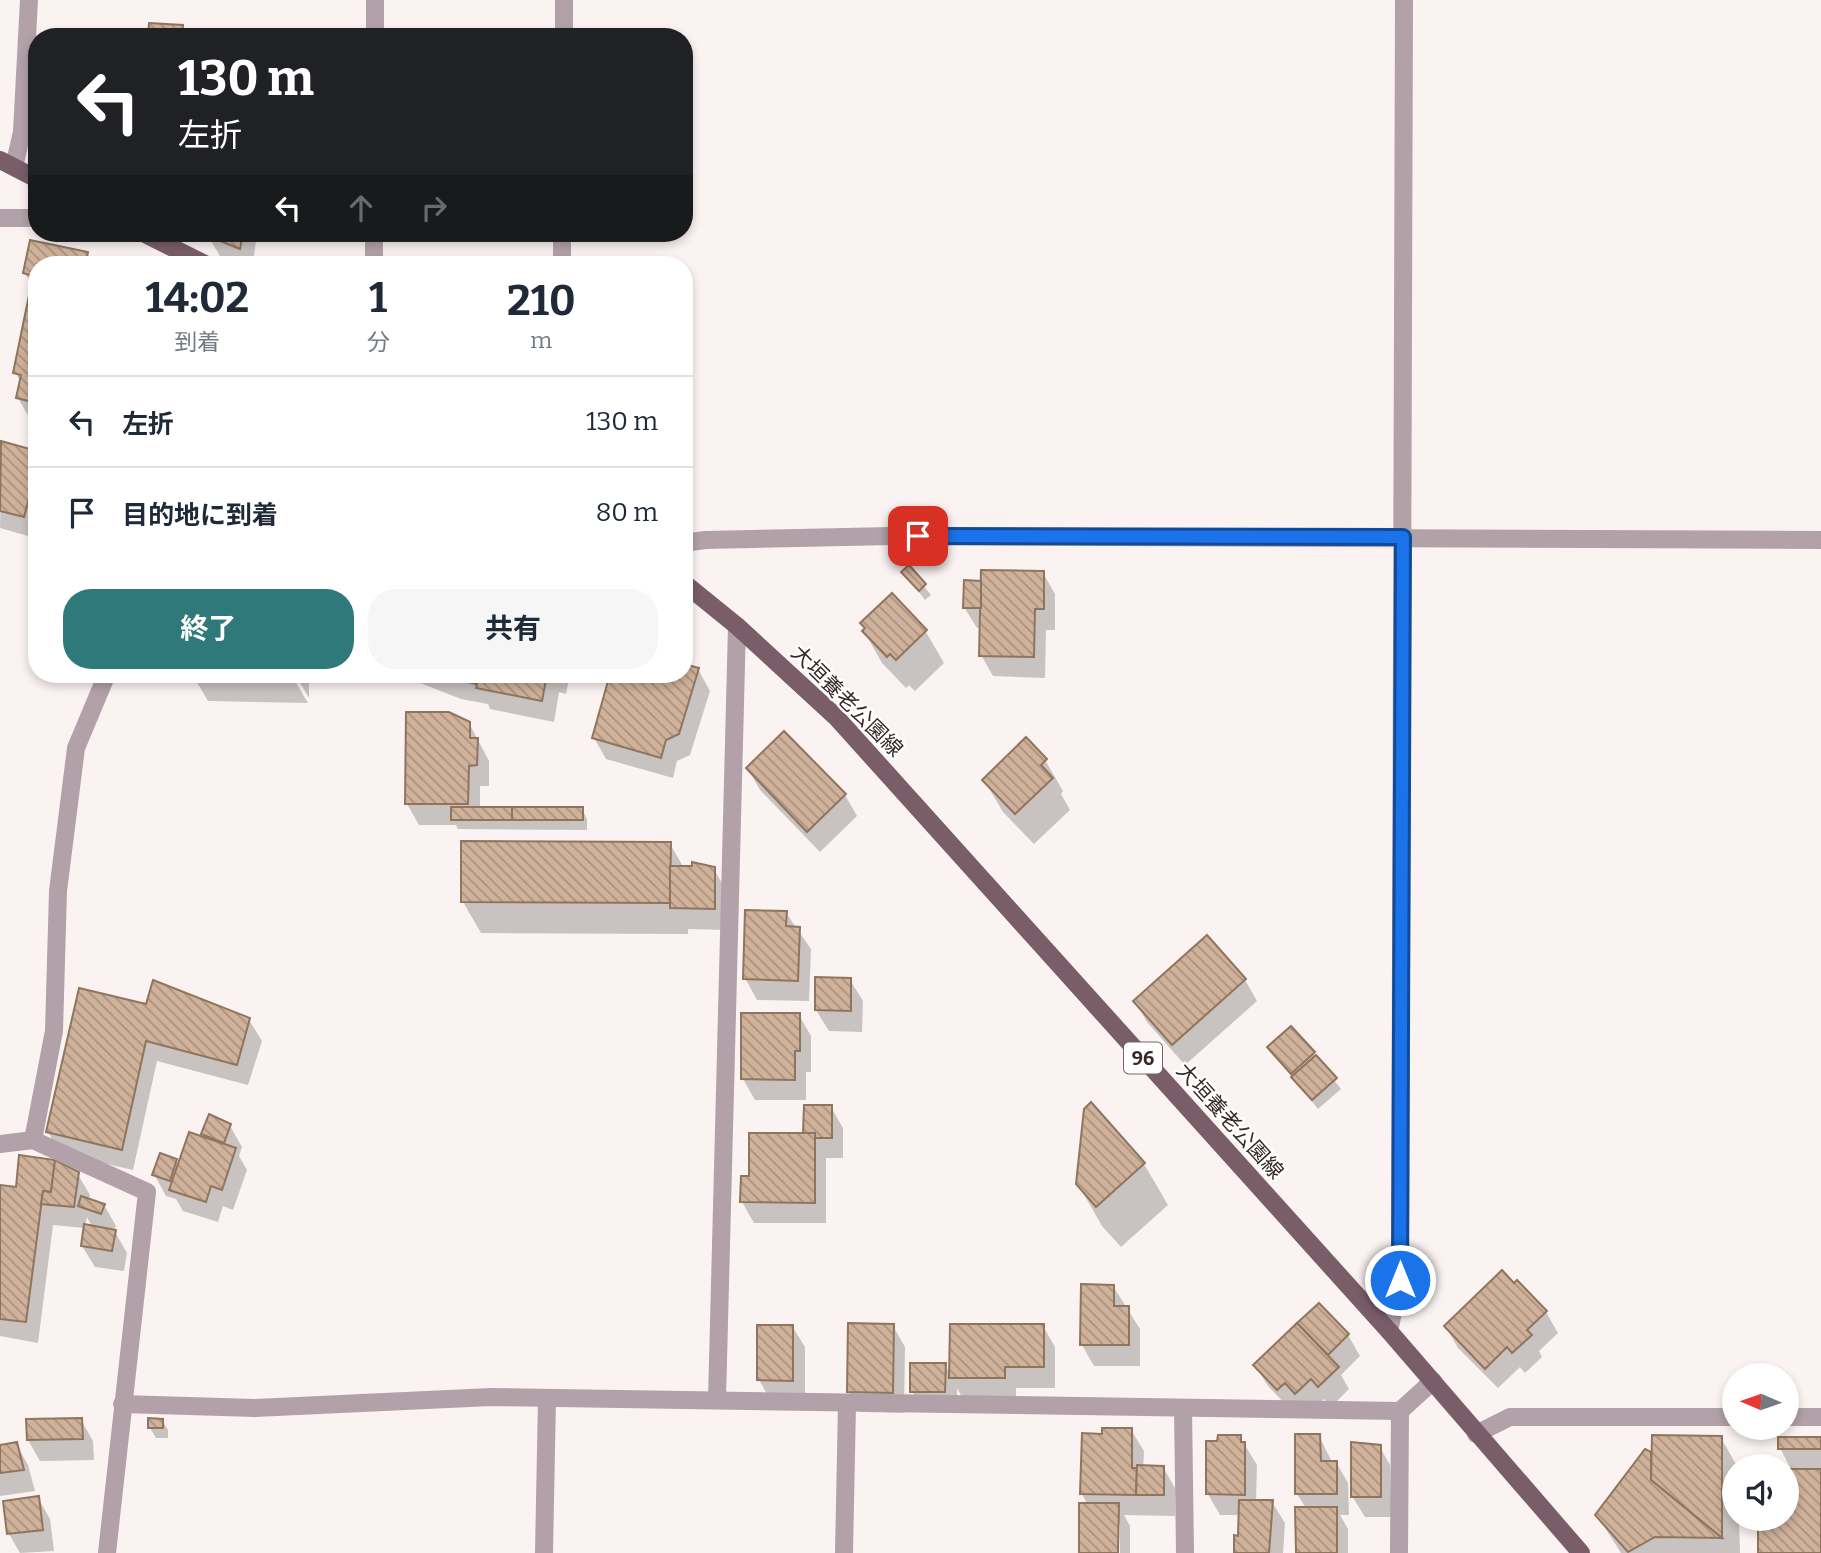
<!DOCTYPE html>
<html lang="ja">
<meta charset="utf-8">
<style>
body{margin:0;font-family:Bitter,"Noto Sans JP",serif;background:#f6f6f7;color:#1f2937;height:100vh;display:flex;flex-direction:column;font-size:26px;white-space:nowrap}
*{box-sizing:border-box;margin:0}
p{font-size:23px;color:#747a83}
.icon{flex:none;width:38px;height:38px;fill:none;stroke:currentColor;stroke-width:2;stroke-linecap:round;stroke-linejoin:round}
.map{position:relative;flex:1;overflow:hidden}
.drawer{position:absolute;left:28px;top:256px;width:665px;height:427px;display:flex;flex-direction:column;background:#fff;border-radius:28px;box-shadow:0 4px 10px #0003}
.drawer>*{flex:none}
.top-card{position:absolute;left:28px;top:28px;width:665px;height:214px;border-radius:28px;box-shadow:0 4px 10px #0003;background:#202124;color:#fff;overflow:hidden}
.needle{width:46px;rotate:272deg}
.tools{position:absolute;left:1722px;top:1363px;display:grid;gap:14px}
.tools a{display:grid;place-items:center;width:77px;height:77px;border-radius:50%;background:#fff;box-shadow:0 4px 10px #0003;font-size:35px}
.pin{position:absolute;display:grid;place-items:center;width:60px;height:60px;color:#fff;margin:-30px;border-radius:14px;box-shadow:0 4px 10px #0006}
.me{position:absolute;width:77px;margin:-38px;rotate:0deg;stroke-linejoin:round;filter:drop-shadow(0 0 5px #0008)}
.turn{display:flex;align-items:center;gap:24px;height:147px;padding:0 35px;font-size:32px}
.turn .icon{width:91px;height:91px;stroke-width:2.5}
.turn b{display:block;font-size:49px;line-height:60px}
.lanes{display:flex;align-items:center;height:66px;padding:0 35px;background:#0003;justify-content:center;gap:35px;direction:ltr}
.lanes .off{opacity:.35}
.eta{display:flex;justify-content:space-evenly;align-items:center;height:119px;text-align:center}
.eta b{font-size:42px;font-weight:700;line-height:49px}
.primary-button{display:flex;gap:14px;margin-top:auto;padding:14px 35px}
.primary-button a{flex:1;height:80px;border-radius:28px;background:#2f797b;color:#fff;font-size:28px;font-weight:700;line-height:80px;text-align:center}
.primary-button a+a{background:#f6f6f7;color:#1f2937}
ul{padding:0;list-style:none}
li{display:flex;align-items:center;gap:21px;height:91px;padding:0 35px;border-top:2px solid #e0e1e3}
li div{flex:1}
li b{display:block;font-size:26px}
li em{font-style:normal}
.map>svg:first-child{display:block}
.shadow{fill:#0003;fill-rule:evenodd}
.building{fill:url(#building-back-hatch);stroke:#90755e;stroke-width:2}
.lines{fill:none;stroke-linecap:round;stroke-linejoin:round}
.street{stroke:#b2a1a8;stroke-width:18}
.primary{stroke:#795d68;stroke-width:18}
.route-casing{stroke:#114b97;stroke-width:18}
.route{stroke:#1a73e8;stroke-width:12}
.labels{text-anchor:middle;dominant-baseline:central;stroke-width:5;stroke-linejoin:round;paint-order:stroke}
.shield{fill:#fff;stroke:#736867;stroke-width:2}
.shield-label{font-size:19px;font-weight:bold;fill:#372826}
.street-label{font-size:21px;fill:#372826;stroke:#fff}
</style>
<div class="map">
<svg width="1821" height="1553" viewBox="0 0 1821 1553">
<defs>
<pattern id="building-back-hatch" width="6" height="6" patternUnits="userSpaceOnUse" patternTransform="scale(1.75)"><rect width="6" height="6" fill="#d0b29b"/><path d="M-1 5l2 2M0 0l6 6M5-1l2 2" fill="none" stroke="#aa917e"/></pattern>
</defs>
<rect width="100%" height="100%" fill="#fbf3f2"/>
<g class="shadow">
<polygon points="182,27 188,37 149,37"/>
<polygon points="183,233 257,233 253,264 241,264 220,256 211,241"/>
<polygon points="32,242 87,254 93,264 37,264 37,431 18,398 21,383 15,372 33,287 25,273"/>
<polygon points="2,443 37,453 35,538 0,528"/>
<polygon points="909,568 931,595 925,600 904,572"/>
<polygon points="1043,573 1055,594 1055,630 1046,630 1045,678 993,676 981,655 982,628 977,628 964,607"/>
<polygon points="892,595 926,632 944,663 915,691 909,685 906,688 882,663 864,631"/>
<polygon points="698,669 710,691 690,755 677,761 673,778 606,759 594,738 612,674 684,674"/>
<polygon points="192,674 291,674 308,703 208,701"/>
<polygon points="295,674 309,674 309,698"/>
<polygon points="411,674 570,674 566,694 559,692 554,722 490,709 488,704 461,699 415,681"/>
<polygon points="469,723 489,761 489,786 480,786 480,809 582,809 587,819 587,830 458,829 456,825 419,825 407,804"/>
<polygon points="784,734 845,795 857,816 820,852 760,790 748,769"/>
<polygon points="1045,760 1063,791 1061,794 1070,810 1034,844 1003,812 984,780"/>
<polygon points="670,844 684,868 714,869 726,890 726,930 688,929 688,934 481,933 463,902"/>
<polygon points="786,913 811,949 809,1001 757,1000 745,978"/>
<polygon points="1207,937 1245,980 1257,1001 1185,1065 1147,1022 1135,1001"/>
<polygon points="850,980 863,1001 862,1032 829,1031 816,1010"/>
<polygon points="148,1006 249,1020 262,1041 248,1085 157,1061 133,1170 60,1153 48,1132"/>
<polygon points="799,1015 811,1036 811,1072 806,1072 806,1100 755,1100 743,1079"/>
<polygon points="1269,1048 1313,1053 1341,1089 1318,1109"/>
<polygon points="1091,1105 1144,1164 1168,1205 1121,1247 1102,1226 1078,1184"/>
<polygon points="831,1107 843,1128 843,1158 826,1158 826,1223 754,1223 742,1202 751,1177 805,1135"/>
<polygon points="230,1126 242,1147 239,1156 247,1170 233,1210 223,1206 218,1222 183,1211 176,1199 166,1196 154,1174 176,1161 179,1166 207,1139 203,1133"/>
<path d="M77,1173L90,1195L89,1201L104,1205L116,1226L114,1230L127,1253L124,1271L95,1267L82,1246L85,1228L53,1225L38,1343L0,1336V1187L17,1189ZM87,1217L92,1227L85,1226Z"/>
<polygon points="1517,1282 1546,1312 1558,1333 1539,1351 1542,1357 1525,1373 1520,1367 1498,1388 1458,1348 1446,1327"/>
<polygon points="1113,1286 1140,1329 1140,1366 1094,1366 1082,1345"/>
<polygon points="1319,1305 1348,1335 1360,1356 1341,1375 1349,1389 1331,1407 1324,1399 1308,1414 1290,1409 1268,1386 1255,1365"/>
<polygon points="792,1326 805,1347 805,1401 771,1401 759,1380"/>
<polygon points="893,1326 905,1347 904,1413 861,1412 849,1391"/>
<polygon points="1043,1326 1055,1347 1055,1388 1016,1388 1016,1399 963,1399 957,1388 957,1413 924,1412 912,1391 945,1365 951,1376"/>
<polygon points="81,1420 93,1441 94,1460 40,1461 28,1440 28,1421"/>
<polygon points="162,1420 168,1430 168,1438 156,1438 150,1428"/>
<polygon points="1131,1430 1144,1451 1143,1469 1163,1467 1175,1488 1175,1516 1124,1515 1130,1526 1130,1553 1120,1553 1120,1524 1117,1524 1117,1553 1080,1553 1088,1505 1082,1494"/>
<polygon points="1319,1436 1332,1462 1336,1462 1348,1483 1349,1515 1340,1515 1348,1529 1348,1553 1297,1553 1306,1508 1297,1494"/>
<polygon points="1240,1437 1257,1465 1256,1502 1272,1502 1285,1523 1283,1553 1236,1553 1239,1515 1220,1515 1208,1494"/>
<polygon points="1721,1438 1737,1466 1734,1466 1734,1519 1739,1519 1740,1553 1621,1553 1597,1515 1645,1451 1653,1455"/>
<polygon points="1821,1439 1821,1553 1759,1553 1760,1519 1787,1519 1787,1471 1792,1471 1780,1448"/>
<polygon points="16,1444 28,1465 35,1491 0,1496 0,1447"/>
<polygon points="1353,1444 1378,1444 1390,1465 1392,1517 1365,1517 1352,1496"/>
<polygon points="38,1498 50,1519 54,1551 20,1553 9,1534 5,1502"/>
</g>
<g class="building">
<polygon points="149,23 183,25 182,37 148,37"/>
<polygon points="199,35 253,37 199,37"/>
<polygon points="206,233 243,233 240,249 206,235"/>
<polygon points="30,240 88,252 86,264 37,264 37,403 16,398 21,375 13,373 33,276 23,273"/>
<polygon points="1,441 37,451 37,469 24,517 0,511"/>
<polygon points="909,565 926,584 919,591 901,572"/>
<polygon points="981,570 1044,571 1044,609 1035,609 1034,657 979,656"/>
<polygon points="964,580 981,581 981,608 963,608"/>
<polygon points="892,593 927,630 896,660 890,654 887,657 862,631 865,628 860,623"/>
<polygon points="684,664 699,668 679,734 666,740 661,758 592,738 610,674 684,674"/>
<polygon points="436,674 479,674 476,684"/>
<polygon points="479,674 547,674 542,701 476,688"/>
<polygon points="406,712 449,712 470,722 470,738 478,738 477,765 469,766 468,804 405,804"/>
<polygon points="784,731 846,794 807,832 746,768"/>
<polygon points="1026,737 1047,759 1041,765 1053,778 1015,814 982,780"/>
<rect x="451" y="807" width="61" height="13"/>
<rect x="512" y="807" width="71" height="13"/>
<polygon points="461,841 671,842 670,903 461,902"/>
<polygon points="692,862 715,867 715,909 670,908 670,866 692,866"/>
<polygon points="745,910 787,911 786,926 800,927 798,981 743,979"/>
<polygon points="1207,935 1246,979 1172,1045 1133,1001"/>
<polygon points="815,977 851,978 851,1011 815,1010"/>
<polygon points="153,980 250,1018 237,1065 146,1041 122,1150 46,1132 79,988 146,1004"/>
<polygon points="741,1013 800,1013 800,1051 795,1051 795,1080 741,1079"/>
<polygon points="1291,1026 1315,1052 1291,1074 1267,1047"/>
<polygon points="1316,1055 1337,1078 1312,1100 1291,1077"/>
<polygon points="1091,1102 1145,1163 1096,1207 1076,1184 1084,1109"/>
<polygon points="804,1105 832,1105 832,1138 815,1138 815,1133 803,1133"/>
<polygon points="209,1114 231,1124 224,1143 201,1134"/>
<polygon points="189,1132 236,1148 222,1190 211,1186 206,1202 169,1190"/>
<polygon points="749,1133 815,1133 815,1203 740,1202 741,1176 749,1176"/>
<polygon points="160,1153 177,1159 170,1181 152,1175"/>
<polygon points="19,1155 55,1160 51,1192 43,1191 26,1322 0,1319 0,1185 16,1187"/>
<polygon points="55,1160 79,1172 74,1207 41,1204 43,1191 51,1192"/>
<polygon points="81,1196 105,1204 101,1214 78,1206"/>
<polygon points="84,1224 116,1230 112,1251 81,1246"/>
<polygon points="1502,1270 1514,1283 1517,1280 1547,1311 1527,1330 1532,1335 1512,1353 1507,1347 1485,1369 1444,1326"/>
<polygon points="1081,1284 1114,1285 1114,1306 1129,1306 1129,1345 1080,1345"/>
<polygon points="1319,1303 1349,1334 1328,1355 1297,1323"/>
<polygon points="848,1323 894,1324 893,1393 847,1392"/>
<polygon points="1297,1323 1339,1367 1318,1387 1311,1379 1295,1394 1285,1383 1277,1390 1253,1365"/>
<polygon points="950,1324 1044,1324 1044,1367 1005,1367 1005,1378 949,1378"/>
<polygon points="757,1325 793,1325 793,1381 757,1380"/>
<polygon points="910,1363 946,1363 945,1392 910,1392"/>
<polygon points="82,1418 83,1439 27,1440 26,1419"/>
<polygon points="148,1418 163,1419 163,1428 148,1428"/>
<polygon points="1102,1428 1132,1428 1132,1468 1137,1468 1136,1495 1080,1494 1082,1433 1102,1434"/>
<polygon points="1295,1434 1320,1434 1321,1461 1337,1461 1337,1494 1295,1494"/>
<polygon points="1218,1435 1241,1435 1241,1442 1245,1442 1245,1495 1206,1494 1206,1441 1217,1441"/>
<polygon points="1652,1435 1722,1436 1722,1538 1651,1480"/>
<rect x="1778" y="1437" width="43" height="12"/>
<polygon points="17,1442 24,1470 0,1473 0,1445"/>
<polygon points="1351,1442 1381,1445 1381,1497 1351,1497"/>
<polygon points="1645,1449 1651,1452 1651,1480 1722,1538 1655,1537 1628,1552 1595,1515"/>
<polygon points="1137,1465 1164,1466 1164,1495 1136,1495"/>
<polygon points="1787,1469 1821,1469 1821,1553 1758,1553 1758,1519 1787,1519"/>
<polygon points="39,1496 43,1530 7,1534 3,1501"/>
<polygon points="1239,1500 1273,1500 1269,1553 1234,1553 1234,1535 1238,1536"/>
<polygon points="1079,1503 1119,1503 1118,1553 1079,1553"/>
<polygon points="1295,1507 1337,1507 1337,1553 1296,1553"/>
</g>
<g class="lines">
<g class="street">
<polyline points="375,37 375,0"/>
<polyline points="564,37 564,0"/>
<polyline points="14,167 22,132 29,0"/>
<polyline points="0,218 37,218"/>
<polyline points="374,264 374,233"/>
<polyline points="562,264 562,233"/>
<polyline points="684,543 705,540 891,536 1821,540"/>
<polyline points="33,1140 54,1031 58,891 76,748 107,674"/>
<polyline points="0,1144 33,1140 147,1192 107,1553"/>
<polyline points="1389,1331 1400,1280 1404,0"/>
<polyline points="717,1400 737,626"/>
<polyline points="122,1404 255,1408 491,1397 1400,1411"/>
<polyline points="1183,1408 1185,1553"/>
<polyline points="1787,1417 1821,1417"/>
<polyline points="1476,1434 1510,1417 1734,1417"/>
<polyline points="544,1553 547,1398"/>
<polyline points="844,1553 847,1404"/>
<polyline points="1399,1553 1400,1411 1433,1381"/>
</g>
<g class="primary">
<polyline points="0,160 37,179"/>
<polyline points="143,233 205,264"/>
<polyline points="684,583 737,626 836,717 1389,1331 1581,1553"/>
</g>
</g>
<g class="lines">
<defs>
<polyline id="route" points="918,536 1403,537 1400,1280"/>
</defs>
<use href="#route" class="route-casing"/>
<use href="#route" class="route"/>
</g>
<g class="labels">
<rect class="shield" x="1124" y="1042.5" width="38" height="31" rx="5"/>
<g class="shield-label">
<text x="1143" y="1058">96</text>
</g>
<g class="street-label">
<text transform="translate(847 701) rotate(45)">大垣養老公園線</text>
<text transform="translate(1230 1121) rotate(48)">大垣養老公園線</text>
</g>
</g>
</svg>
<div class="tools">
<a><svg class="needle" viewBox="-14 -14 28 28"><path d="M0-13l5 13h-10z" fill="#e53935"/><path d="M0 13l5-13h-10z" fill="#747a83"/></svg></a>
<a><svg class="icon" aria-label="sound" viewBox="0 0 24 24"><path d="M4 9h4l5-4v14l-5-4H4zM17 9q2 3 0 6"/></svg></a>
</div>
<div class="pin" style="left:918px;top:536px;background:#d93025"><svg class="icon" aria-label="arrive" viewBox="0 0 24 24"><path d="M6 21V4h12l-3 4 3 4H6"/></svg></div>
<svg class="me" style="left:1400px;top:1280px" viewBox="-20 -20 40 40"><circle r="17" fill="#1a73e8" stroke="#fff" stroke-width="3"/><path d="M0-11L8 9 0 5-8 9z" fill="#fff"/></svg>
<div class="top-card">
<div class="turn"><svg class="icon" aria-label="left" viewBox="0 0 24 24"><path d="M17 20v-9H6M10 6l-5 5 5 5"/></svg><div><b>130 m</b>左折</div></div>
<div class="lanes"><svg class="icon" aria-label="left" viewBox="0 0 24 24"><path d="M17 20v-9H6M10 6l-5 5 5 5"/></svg><svg class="icon off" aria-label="ahead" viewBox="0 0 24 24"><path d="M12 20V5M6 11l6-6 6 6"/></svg><svg class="icon off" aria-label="right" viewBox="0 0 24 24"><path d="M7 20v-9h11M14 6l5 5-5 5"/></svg></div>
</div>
<section class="drawer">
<div class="eta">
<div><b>14:02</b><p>到着</p></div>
<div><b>1</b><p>分</p></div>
<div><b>210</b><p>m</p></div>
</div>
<ul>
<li><svg class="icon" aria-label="left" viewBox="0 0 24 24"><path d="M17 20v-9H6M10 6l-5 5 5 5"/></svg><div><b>左折</b></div><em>130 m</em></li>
<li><svg class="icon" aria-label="arrive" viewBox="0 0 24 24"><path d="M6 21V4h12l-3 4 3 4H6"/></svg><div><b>目的地に到着</b></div><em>80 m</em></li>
</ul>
<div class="primary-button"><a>終了</a><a>共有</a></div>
</section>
</div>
